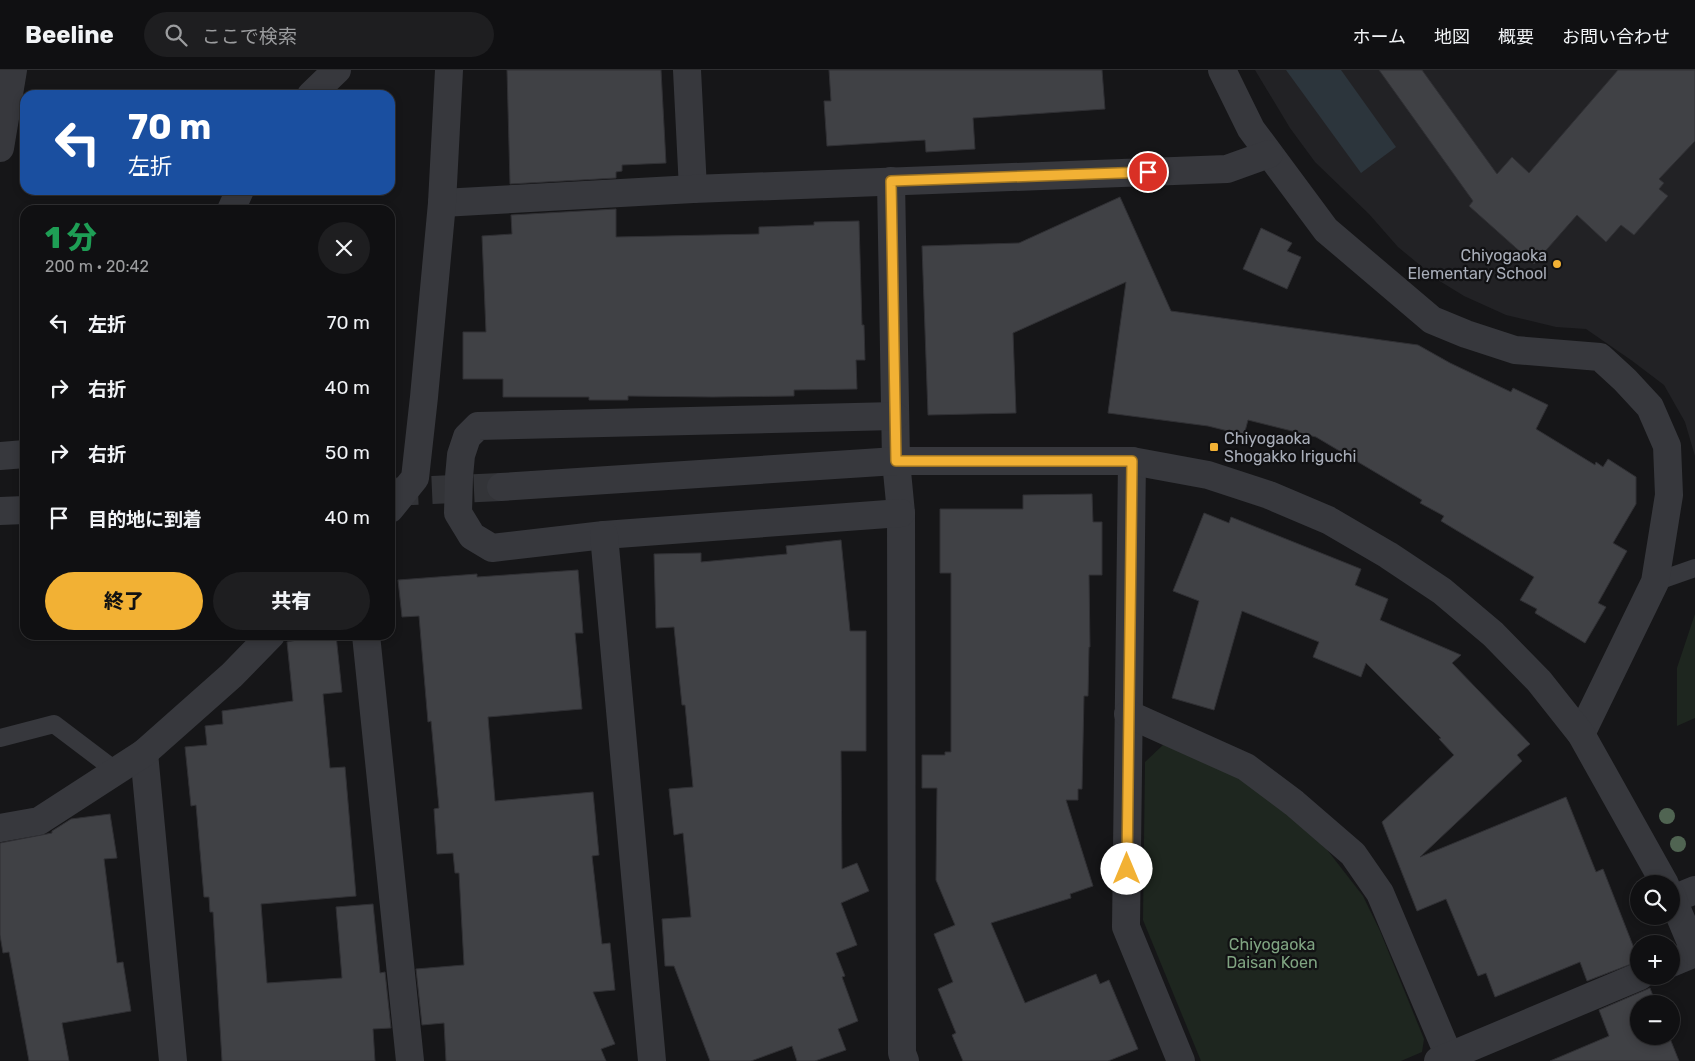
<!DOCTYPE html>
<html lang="ja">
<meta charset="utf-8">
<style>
body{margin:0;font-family:Rubik,"Noto Sans JP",sans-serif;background:#1e1e20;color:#f1f3f6;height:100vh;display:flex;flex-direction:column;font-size:19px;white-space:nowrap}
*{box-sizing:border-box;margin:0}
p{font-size:16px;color:#9c9d9f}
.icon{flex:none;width:28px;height:28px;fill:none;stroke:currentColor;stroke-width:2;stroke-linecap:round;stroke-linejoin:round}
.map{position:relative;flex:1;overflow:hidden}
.panel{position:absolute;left:20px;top:135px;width:375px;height:435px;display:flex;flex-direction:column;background:#101012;border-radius:15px;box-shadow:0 2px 8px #0003,0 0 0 1px #303032}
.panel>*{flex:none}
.guide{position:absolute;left:20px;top:20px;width:375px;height:105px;border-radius:15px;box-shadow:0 2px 8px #0003,0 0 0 1px #303032;background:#1a4fa0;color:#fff;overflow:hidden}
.buttons{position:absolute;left:1630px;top:805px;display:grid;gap:10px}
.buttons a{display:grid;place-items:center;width:50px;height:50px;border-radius:50%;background:#101012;box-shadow:0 2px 8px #0003,0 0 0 1px #303032;font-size:25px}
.pin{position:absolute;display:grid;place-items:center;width:42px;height:42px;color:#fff;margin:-21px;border:2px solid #fff;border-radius:50%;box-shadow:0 1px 5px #0007}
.me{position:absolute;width:55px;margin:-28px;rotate:0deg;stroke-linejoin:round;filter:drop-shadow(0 0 4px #0008)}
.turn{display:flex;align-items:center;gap:18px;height:105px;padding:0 25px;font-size:22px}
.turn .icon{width:65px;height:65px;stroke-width:2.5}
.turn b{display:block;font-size:35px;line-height:42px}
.round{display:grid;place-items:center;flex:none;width:52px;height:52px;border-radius:26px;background:#1e1e20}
.overview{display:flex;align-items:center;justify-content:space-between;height:85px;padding:0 25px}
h1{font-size:30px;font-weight:800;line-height:38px;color:#1e9e55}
.button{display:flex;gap:10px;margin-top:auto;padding:10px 25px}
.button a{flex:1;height:58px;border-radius:30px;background:#f2b134;color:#111;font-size:20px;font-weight:800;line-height:58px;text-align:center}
.button a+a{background:#1e1e20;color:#f1f3f6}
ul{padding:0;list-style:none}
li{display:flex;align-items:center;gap:15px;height:65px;padding:0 25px}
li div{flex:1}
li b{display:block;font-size:19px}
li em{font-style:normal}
header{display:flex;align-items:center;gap:30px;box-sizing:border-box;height:70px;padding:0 25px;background:#101012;border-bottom:1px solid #303032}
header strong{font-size:24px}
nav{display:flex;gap:28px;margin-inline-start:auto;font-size:18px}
.search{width:350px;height:45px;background:#1e1e20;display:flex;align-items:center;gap:12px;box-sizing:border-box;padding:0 18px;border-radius:28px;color:#9c9d9f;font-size:19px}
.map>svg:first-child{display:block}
.built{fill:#222225}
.green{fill:#1e261f}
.water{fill:#2c353c}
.building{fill:#404145;stroke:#303034}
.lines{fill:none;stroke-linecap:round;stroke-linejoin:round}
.tertiary-tunnel{stroke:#333438;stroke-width:28;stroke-dasharray:28 14;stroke-linecap:butt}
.service{stroke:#37383d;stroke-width:18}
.minor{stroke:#37383d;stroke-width:28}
.tertiary{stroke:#37383d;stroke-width:28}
.tree{fill:#506452}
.route-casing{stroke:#9d7322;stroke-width:12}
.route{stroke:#f2b134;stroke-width:9}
.poi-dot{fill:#f2b134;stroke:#111113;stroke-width:2}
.labels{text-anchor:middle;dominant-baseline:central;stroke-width:4.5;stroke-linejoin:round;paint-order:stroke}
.poi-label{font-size:16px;fill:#a8adb8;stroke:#111113;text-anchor:end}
.park-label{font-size:16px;fill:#7fa381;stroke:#111113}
</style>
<header>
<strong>Beeline</strong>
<div class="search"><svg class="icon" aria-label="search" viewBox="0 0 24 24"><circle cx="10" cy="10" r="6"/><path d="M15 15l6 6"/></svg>ここで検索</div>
<nav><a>ホーム</a><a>地図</a><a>概要</a><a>お問い合わせ</a></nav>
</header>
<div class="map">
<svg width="1695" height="991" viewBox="0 0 1695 991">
<rect width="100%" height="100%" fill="#161618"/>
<polygon class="built" points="1255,0 1695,0 1695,386 1685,352 1664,315 1631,290 1586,259 1556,257 1506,245 1464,226 1438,210 1398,177 1369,144 1315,92 1290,58"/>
<g class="green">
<polygon points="1695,544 1695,648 1677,656 1677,598"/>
<polygon points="1163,675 1195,685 1257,718 1321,772 1363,826 1380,861 1424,969 1422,982 1401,991 1201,991 1143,850 1145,692"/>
</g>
<polygon class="water" points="1286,0 1341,0 1396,77 1361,103"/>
<g class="building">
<polygon points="507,0 661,0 666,93 622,95 622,101 616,102 616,108 510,114"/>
<polygon points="829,0 1102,0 1105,39 973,48 975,79 926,82 925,70 827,76 824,31 831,31"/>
<polygon points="1379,0 1422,0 1497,104 1512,87 1529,103 1618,0 1695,0 1695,71 1659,109 1664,113 1659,119 1668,126 1634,165 1621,155 1606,172 1577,145 1534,194 1469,136 1473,131"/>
<polygon points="1120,127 1171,241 1418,275 1450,293 1511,322 1513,318 1548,335 1536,359 1595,395 1596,392 1603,397 1608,389 1636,407 1636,434 1613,473 1627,481 1598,533 1606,537 1585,573 1535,543 1537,539 1520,530 1534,507 1441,451 1444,446 1420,433 1422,430 1316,367 1248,350 1244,365 1208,356 1108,343 1126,212 1013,263 1016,343 928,345 922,176 1019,173"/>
<polygon points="616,139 616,167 759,164 759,157 814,155 814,152 859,151 862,255 864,255 865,290 856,290 857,319 794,320 794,326 713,327 628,326 628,330 589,330 589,327 503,327 503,309 463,309 463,262 486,262 482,166 512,164 511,145"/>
<polygon points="1261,158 1292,173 1287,181 1301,187 1287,219 1243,199"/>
<polygon points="1092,424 1093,452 1102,452 1102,505 1089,505 1090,577 1089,577 1088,626 1084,626 1082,719 1078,719 1078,730 1066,730 1093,816 1070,824 1071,828 991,853 1025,933 1096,904 1100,914 1109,910 1138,979 1108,991 963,991 952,965 956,963 938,919 953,912 934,864 955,855 936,810 937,718 922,718 922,685 945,685 945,682 951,682 951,503 940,503 940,439 1023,439 1023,425"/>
<polygon points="1204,443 1229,453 1231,447 1361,499 1355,515 1388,529 1380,550 1461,585 1452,593 1530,674 1517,685 1522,691 1420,787 1566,727 1596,802 1603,799 1639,891 1587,911 1580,892 1495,927 1486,903 1478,906 1446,829 1417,841 1382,752 1454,685 1439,669 1441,668 1366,593 1361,607 1313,587 1319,572 1242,541 1214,640 1172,628 1199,531 1173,521"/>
<polygon points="841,470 850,561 866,561 866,681 841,681 842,799 857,793 869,821 841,833 857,875 836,883 845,906 842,907 858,951 838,959 846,980 815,991 797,991 792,976 751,991 710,991 674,896 665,896 662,849 691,847 683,763 674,765 669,719 693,717 685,635 682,635 674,557 656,558 654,484 701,483 701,492 787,484 786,476"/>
<polygon points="578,500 583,563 575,563 582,639 488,647 495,731 593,722 599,785 592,786 602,874 610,873 615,920 593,922 615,974 601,979 606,991 446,991 444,953 422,955 416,899 464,895 459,803 455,803 453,783 437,784 434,739 439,738 431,651 428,652 419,546 402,547 398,510 477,504 477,507"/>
<polygon points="297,565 336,565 342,622 323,624 330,698 345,697 356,826 261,834 267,913 342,908 336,837 373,834 380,903 385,902 391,958 373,959 375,991 222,991 213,842 210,842 209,827 204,827 196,735 191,736 185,677 207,675 205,656 223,654 222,641 293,631 287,572 297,570"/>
<polygon points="110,744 117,788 104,789 117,893 123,892 131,941 62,953 69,991 29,991 9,882 3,883 0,865 0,773 52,763 52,761 71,749"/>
<polygon points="1650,918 1656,934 1639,934 1639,966 1669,966 1679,991 1550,991 1609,966 1599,940"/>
</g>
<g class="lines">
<polyline class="tertiary-tunnel" points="390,422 501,417"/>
<g class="service">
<polyline points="1655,512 1695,498"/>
<polyline points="0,668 54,654 116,701"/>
</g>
<g class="minor">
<polyline points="687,0 693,119"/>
<polyline points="1222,0 1251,59 1326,160 1432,250 1466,264 1515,280 1600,287 1625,310 1650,337 1667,376 1669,425 1655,512 1581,664"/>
<polyline points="311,25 337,0"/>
<polyline points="0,78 13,0"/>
<polyline points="891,111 896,391 901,443 902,983 905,991"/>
<polyline points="442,133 693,119 1227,99 1269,84"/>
<polyline points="231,140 240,120"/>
<polyline points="895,346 478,356 467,367 461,385 459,407 458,443 472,466 492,478 604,465 901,443"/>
<polyline points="0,386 25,384"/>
<polyline points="1132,391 1126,857 1181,991"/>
<polyline points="390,439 415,408 424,327 442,133 449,0"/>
<polyline points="604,465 652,991"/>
<polyline points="366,565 410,991"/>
<polyline points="1128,644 1246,697 1294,733 1353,784 1380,823 1451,991"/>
<polyline points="144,683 173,991"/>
<polyline points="0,758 39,751 144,683 232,605 271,565"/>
<polyline points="1673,829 1695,820"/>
<polyline points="1671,893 1695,883"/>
<polyline points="1438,991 1640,906"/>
</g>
<g class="tertiary">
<polyline points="501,417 896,391 1132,391 1208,405 1269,425 1328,450 1388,485 1442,521 1493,564 1539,611 1581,664 1665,814"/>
<polyline points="0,441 25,440"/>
<polyline points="1671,825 1695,882"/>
</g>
</g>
<g class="tree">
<circle cx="1667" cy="746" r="8"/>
<circle cx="1678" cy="774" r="8"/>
</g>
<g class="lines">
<defs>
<polyline id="route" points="1127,799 1132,391 896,391 891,111 1148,102"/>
</defs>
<use href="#route" class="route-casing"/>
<use href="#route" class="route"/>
</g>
<g class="poi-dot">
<circle cx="1557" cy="194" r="5"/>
<rect x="1209" y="372" width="10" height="10" rx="2.5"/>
</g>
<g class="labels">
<g class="poi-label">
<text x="1547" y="185">Chiyogaoka<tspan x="1547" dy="18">Elementary School</tspan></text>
<text x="1224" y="368" text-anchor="start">Chiyogaoka<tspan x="1224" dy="18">Shogakko Iriguchi</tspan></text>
</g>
<g class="park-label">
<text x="1272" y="874">Chiyogaoka<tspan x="1272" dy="18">Daisan Koen</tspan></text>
</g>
</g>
</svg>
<div class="buttons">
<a><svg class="icon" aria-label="search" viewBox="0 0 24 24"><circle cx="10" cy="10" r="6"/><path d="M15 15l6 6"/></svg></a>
<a>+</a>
<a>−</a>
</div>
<div class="pin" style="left:1148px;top:102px;background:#d93025"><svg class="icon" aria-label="arrive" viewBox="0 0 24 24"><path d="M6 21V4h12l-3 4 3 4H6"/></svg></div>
<svg class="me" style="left:1127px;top:799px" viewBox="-20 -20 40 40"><circle r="19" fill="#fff"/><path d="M0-13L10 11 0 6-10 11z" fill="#f2b134"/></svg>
<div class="guide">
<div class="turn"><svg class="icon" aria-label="left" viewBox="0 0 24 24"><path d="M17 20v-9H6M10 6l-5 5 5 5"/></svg><div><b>70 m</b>左折</div></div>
</div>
<section class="panel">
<div class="overview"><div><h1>1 分</h1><p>200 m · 20:42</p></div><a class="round"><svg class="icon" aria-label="close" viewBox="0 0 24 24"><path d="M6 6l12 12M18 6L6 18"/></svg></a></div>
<ul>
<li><svg class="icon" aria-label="left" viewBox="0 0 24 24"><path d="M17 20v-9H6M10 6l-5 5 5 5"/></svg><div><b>左折</b></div><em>70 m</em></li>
<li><svg class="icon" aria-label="right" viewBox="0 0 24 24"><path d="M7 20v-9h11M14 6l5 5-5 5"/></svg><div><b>右折</b></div><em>40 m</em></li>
<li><svg class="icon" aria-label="right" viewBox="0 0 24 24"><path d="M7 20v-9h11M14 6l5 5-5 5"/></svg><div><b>右折</b></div><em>50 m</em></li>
<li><svg class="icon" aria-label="arrive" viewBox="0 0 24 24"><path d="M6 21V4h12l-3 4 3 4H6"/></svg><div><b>目的地に到着</b></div><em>40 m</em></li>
</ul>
<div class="button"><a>終了</a><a>共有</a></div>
</section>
</div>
